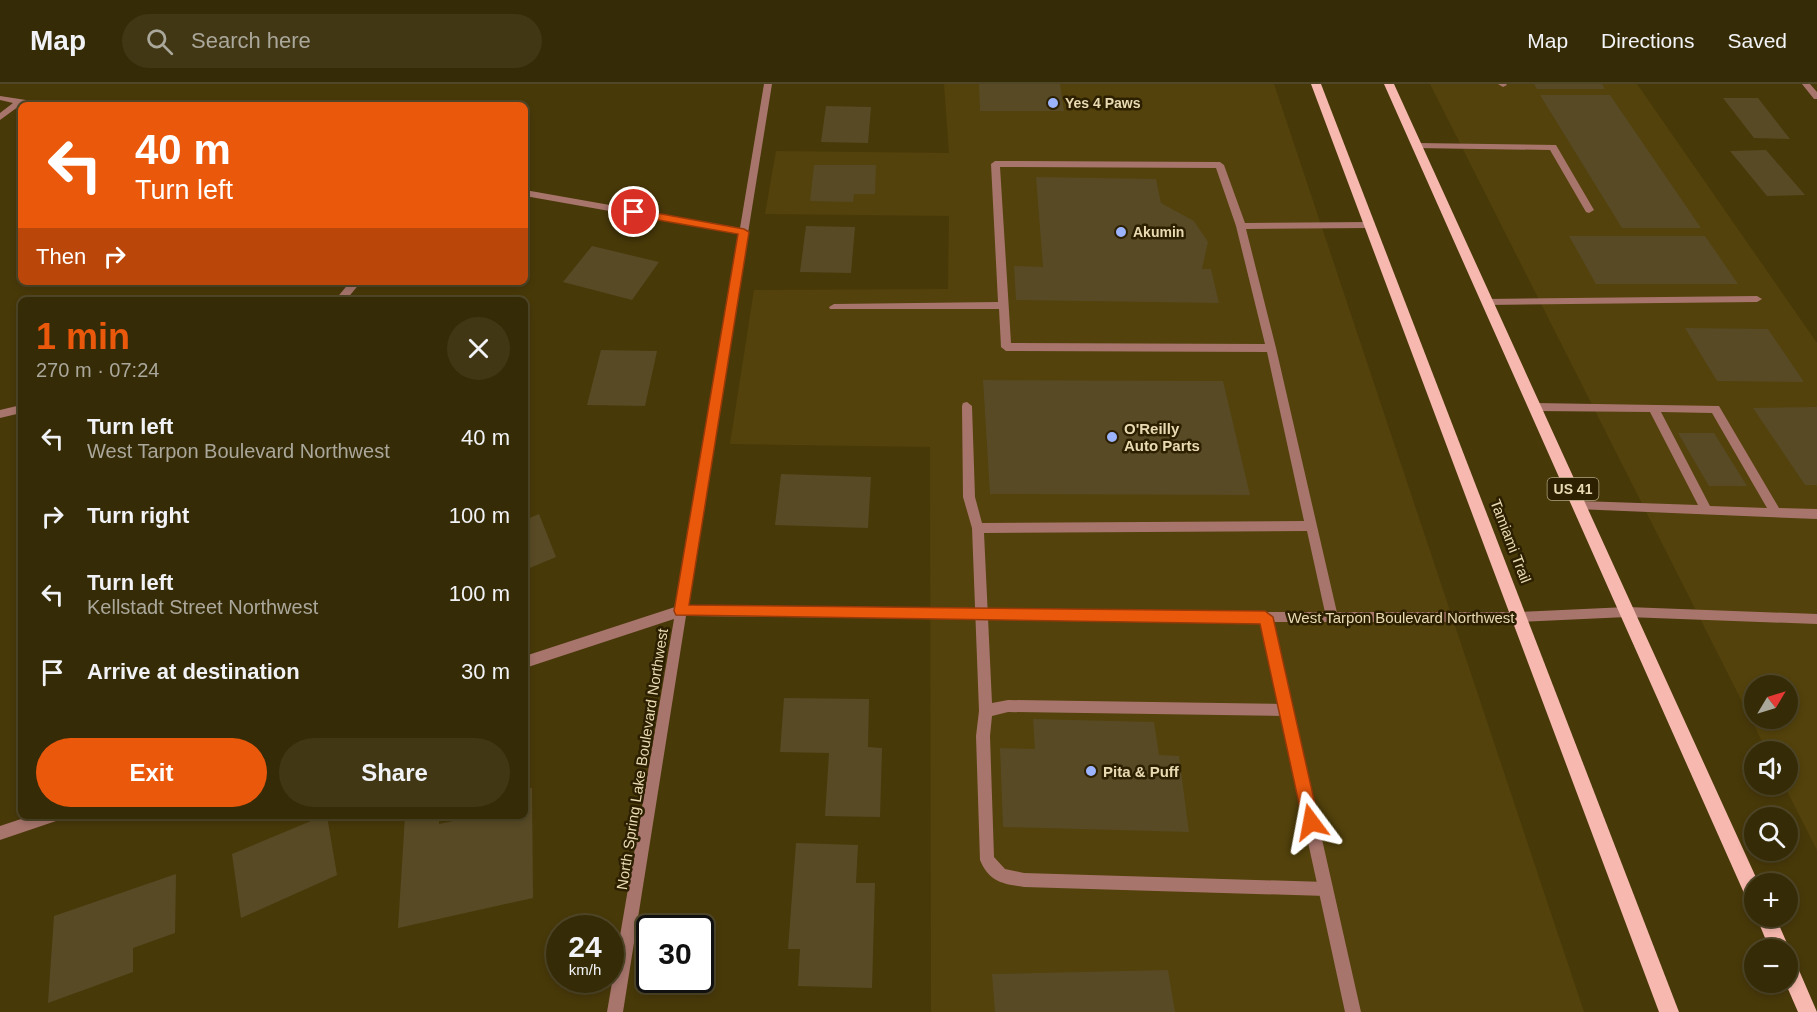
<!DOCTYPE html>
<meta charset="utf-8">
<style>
body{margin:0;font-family:Arial,sans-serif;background:#413715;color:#f1f3f6;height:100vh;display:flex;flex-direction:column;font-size:22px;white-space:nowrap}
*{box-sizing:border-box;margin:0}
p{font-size:20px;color:#aaa79b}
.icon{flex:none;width:33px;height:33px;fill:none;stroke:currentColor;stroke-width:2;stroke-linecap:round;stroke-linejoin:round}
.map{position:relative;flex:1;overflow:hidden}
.side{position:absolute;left:18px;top:213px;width:510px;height:522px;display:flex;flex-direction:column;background:#362b07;border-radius:9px;box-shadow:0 3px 9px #0003,0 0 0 2px #504728}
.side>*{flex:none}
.guide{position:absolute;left:18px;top:18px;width:510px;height:183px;border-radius:9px;box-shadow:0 3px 9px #0003,0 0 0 2px #504728;background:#ea580c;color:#fff;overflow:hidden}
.needle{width:39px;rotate:52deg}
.fabs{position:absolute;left:1744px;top:591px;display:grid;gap:12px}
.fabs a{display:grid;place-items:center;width:54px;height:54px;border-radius:50%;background:#362b07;box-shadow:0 3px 9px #0003,0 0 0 2px #504728;font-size:30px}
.speed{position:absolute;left:546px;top:831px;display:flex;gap:12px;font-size:30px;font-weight:700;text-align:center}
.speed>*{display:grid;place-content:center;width:78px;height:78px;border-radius:50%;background:#362b07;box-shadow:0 3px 9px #0003,0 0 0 2px #504728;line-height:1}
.speed small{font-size:15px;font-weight:400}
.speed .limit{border:3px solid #111;border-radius:9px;background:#fff;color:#111}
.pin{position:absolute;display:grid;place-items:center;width:51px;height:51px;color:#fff;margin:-26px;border:3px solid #fff;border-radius:50%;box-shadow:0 2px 6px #0007}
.me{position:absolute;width:66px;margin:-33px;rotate:347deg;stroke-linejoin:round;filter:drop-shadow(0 0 4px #0008)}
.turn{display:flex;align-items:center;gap:21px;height:126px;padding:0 18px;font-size:27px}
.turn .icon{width:78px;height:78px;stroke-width:2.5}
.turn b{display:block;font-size:42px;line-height:51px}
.then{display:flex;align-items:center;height:57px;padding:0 18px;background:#0003;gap:12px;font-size:22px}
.round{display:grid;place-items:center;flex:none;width:63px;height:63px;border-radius:32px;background:#413715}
.overview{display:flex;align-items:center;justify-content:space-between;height:102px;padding:0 18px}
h1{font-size:36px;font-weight:700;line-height:45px;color:#ea580c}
.action{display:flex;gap:12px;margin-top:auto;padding:12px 18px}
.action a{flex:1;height:69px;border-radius:36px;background:#ea580c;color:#fff;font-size:24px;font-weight:700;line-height:69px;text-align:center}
.action a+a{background:#413715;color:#f1f3f6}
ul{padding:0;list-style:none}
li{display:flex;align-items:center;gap:18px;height:78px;padding:0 18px}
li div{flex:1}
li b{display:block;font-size:22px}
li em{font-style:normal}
header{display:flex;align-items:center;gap:36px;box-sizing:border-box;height:84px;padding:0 30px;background:#362b07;border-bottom:2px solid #504728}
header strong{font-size:28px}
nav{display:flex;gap:33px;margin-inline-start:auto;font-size:21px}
.search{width:420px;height:54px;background:#413715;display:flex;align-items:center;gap:15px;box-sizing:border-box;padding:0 21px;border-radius:33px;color:#aaa79b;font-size:22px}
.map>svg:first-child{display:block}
.built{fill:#53420b;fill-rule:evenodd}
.building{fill:#584a25}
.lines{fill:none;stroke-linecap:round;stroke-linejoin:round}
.lane{fill:#a7756c;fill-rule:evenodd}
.street{fill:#a7756c;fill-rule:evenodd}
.primary{fill:#f7b9af;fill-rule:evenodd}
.route{fill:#ea580c;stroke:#983908;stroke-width:1.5}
.poi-dot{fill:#9cb4fd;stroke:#2c2000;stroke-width:2}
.labels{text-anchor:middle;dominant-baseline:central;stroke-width:5;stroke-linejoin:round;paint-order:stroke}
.far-poi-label{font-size:14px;font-weight:bold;fill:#e9dab2;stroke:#2c2000;text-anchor:start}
.shield{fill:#2c2000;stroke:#b0a27d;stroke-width:1.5}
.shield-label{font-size:14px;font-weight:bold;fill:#e9dab2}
.poi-label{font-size:15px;font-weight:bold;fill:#e9dab2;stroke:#2c2000;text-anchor:start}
.street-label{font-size:15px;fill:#e9dab2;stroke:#2c2000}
</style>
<header>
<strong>Map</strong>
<div class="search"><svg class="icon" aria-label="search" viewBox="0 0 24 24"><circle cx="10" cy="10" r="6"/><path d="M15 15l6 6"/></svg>Search here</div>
<nav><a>Map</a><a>Directions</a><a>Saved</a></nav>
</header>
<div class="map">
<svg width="1817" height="928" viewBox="0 0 1817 928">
<rect width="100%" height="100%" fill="#483909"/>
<g class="built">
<polygon points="944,0 1274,0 1584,928 931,928 930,363 730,360 754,206 948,205 949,132 765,130 776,67 949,69"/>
<path d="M1430,0H1637L1817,259V766L1784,701L1788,700V668L1767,667ZM1755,602H1788V634H1755Z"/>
</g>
<g class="building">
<polygon points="979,0 1060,0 1064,27 980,27"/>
<polygon points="1534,0 1602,0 1605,5 1537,5"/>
<polygon points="1540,11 1610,11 1701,144 1622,144"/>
<polygon points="1723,14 1758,14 1790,55 1754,54"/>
<polygon points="826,22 871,23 868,59 821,58"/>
<polygon points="1766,66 1805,111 1767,112 1730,67"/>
<polygon points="814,81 876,81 875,110 854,110 853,118 810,117"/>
<polygon points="1036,93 1156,95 1161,119 1194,137 1208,158 1202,185 1211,185 1219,219 1016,216 1014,182 1043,183"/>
<polygon points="806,142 855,143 851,189 800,188"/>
<polygon points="1569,152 1705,152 1738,200 1596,200"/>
<polygon points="592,162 659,178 632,216 563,198"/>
<polygon points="1685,244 1768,245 1804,298 1717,297"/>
<polygon points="601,266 657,267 645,322 587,321"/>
<polygon points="983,296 1223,297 1250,411 990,410"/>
<polygon points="1817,323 1817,401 1805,401 1753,324"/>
<polygon points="1678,349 1714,349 1747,402 1709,402"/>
<polygon points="781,390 871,393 868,444 775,441"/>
<polygon points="539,430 556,473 525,486 525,436"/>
<polygon points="784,614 869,615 868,663 882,664 880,733 825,732 829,669 780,668"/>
<polygon points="1033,635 1154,638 1159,671 1179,672 1189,748 1003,743 1000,664 1035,665"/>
<polygon points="532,704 533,814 398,844 405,732 439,732 439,740 478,732 525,732 525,705"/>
<polygon points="323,732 327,732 337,791 241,834 232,770"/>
<polygon points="796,759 858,761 856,799 875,799 872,904 798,902 800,865 788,865"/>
<polygon points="176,790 175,849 133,864 133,888 48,919 54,832"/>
<polygon points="1168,886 1175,928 995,928 992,890"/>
</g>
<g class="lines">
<g class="lane">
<polygon points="1498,0 1506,0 1507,1 1503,3"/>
<polygon points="1417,59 1556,61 1594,126 1589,129 1586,128 1550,66 1414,64 1414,60"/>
<path d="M995,77L1220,78L1224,81L1245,139L1369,138L1374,141L1369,144L1246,145L1276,264L1338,533L1336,537L1332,538L1328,537L1326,533L1307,447L984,449L992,619L1008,616L1286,620L1291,622L1293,626L1291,630L1286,632L1008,628L992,632L990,652L994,773L1005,785L1024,789L1326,798L1331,800L1333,805L1331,810L1326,812L1024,803C1003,800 989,798 980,776L976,652L979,627L972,444L963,413L962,322L963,319L967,318L972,322L975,413L982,439L1304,437L1267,268L1006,267L1001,263L999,225H830L829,223L834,220L998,218L991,80ZM1000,83L1216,84L1236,142L1265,260L1011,259Z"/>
<polygon points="1757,212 1762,215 1757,218 1487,221 1482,218 1487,215"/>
<path d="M1535,319L1719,322L1779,424L1817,425V435L1576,425L1574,422L1576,419L1580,417L1698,421L1650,328L1535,327L1530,323ZM1661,328L1712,329L1767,424L1710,422Z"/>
</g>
<g class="street">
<polygon points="764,0 772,0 688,522 1265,528 1519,528 1627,523 1817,530 1817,540 1627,533 1519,538 1273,538 1361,928 1345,928 1260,538 686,532 623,928 607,928 674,535 525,584 525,572 675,523 739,150 525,112 525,106 740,144"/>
<polygon points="1802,0 1810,0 1817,8 1817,15 1814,15"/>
<polygon points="0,12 39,18 43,21 22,20 0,36 0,29 13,19 0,16"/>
<polygon points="350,198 361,198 346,216 335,216"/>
<polygon points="21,321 21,329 0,334 0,326"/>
<polygon points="30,732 58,732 56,737 0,756 0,742"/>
</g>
<g class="primary">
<polygon points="1311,0 1321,0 1679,928 1659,928"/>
<polygon points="1384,0 1394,0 1759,800 1755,800 1755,820 1748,818"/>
<polygon points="1756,832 1775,832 1790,866 1788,870 1788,866 1770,866"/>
<polygon points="1788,874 1795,877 1817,928 1798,928 1785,898 1788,898"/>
</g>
</g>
<polygon class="route" points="634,125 744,145 749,148 689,521 1265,527 1273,533 1319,738 1317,744 1311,746 1305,744 1303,738 1260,540 676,531 674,527 738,150 630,131 630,126"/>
<g class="poi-dot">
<circle cx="1053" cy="19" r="6"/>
<circle cx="1121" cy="148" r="6"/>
<circle cx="1112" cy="353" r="6"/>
<circle cx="1091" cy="687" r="6"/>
</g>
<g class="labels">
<g class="far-poi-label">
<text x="1065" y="19">Yes 4 Paws</text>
<text x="1133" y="148">Akumin</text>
</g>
<rect class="shield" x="1547.5" y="394" width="51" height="22" rx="4.5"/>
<g class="shield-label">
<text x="1573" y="405">US 41</text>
</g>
<g class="poi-label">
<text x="1124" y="344">O'Reilly<tspan x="1124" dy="17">Auto Parts</tspan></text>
<text x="1103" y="687">Pita &amp; Puff</text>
</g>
<g class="street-label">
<text transform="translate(1511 457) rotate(69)">Tamiami Trail</text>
<text x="1401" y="533">West Tarpon Boulevard Northwest</text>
<text transform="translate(642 675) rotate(-81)">North Spring Lake Boulevard Northwest</text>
</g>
</g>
</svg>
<div class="fabs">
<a><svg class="needle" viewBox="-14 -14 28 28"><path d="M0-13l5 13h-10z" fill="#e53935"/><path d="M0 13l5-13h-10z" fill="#aaa79b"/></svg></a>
<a><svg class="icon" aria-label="sound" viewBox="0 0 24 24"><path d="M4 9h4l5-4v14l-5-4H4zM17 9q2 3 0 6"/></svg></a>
<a><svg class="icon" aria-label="search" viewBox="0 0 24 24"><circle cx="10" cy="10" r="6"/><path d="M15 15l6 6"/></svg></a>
<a>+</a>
<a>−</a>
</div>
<div class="speed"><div>24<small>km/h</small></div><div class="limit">30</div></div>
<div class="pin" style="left:634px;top:128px;background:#d93025"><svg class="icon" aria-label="arrive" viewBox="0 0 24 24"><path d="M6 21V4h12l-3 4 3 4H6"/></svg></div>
<svg class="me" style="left:1311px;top:738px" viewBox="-20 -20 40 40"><path d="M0-17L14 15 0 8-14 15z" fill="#ea580c" stroke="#fff" stroke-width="4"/></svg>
<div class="guide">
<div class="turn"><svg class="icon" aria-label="left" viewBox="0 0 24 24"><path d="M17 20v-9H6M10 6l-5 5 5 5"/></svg><div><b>40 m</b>Turn left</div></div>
<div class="then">Then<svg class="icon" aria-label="right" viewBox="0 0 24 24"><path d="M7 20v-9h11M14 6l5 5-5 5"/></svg></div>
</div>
<section class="side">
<div class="overview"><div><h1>1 min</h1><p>270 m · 07:24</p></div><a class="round"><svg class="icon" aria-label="close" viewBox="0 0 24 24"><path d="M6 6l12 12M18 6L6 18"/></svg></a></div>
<ul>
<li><svg class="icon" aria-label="left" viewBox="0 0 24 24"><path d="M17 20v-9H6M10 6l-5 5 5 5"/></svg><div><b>Turn left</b><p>West Tarpon Boulevard Northwest</p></div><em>40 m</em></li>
<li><svg class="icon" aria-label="right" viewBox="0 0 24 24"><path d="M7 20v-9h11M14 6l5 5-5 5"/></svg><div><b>Turn right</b></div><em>100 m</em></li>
<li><svg class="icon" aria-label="left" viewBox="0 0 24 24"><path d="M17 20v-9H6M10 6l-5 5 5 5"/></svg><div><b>Turn left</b><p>Kellstadt Street Northwest</p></div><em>100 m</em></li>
<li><svg class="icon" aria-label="arrive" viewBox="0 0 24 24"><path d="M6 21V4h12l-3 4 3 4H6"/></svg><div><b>Arrive at destination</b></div><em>30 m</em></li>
</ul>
<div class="action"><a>Exit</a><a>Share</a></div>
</section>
</div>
